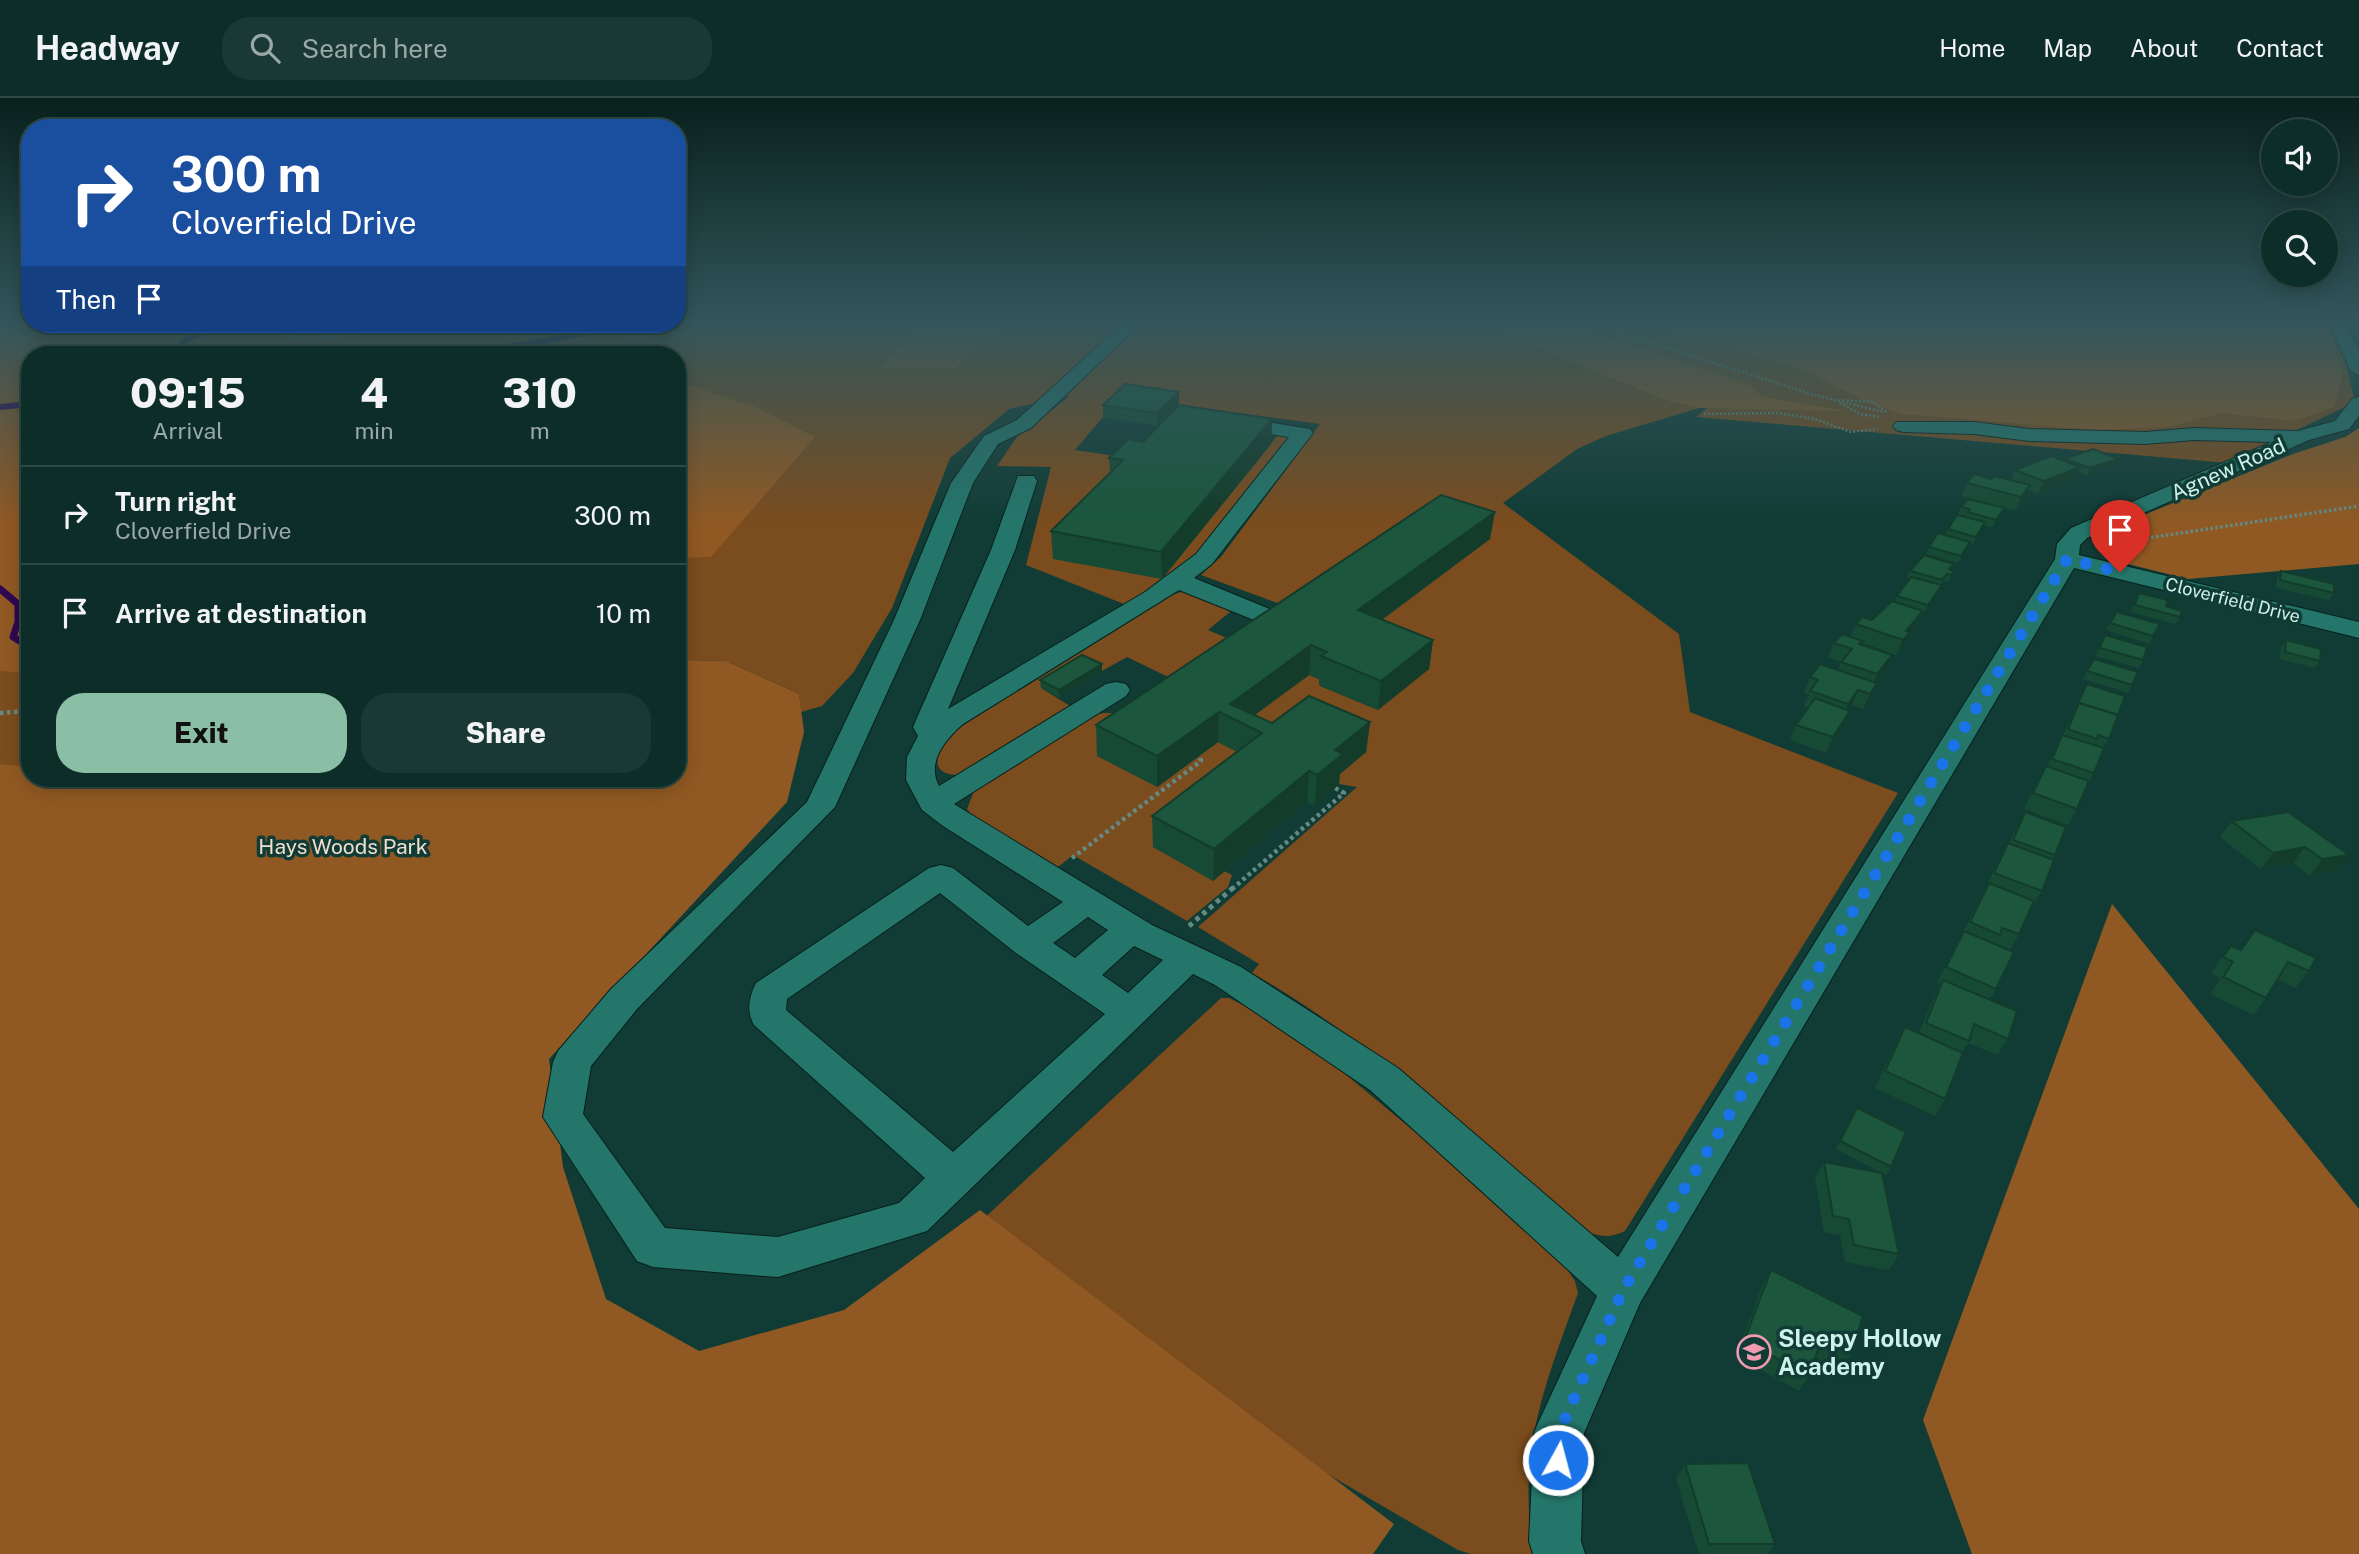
<!DOCTYPE html>
<style>
body{margin:0;font-family:"Public Sans",sans-serif;background:#1b3934;color:#f1f3f6;height:100vh;display:flex;flex-direction:column;font-size:26px;white-space:nowrap}
*{box-sizing:border-box;margin:0}
p{font-size:23px;color:#9aa8a8}
.icon{flex:none;width:38px;height:38px;fill:none;stroke:currentColor;stroke-width:2;stroke-linecap:round;stroke-linejoin:round}
.map{position:relative;flex:1;overflow:hidden}
.sheet{position:absolute;left:21px;top:248px;width:665px;height:441px;display:flex;flex-direction:column;background:#0d2d28;border-radius:28px;box-shadow:0 4px 18px #0003,0 0 0 2px #2d4945}
.sheet>*{flex:none}
.banner{position:absolute;left:21px;top:21px;width:665px;height:214px;border-radius:28px;box-shadow:0 4px 18px #0003,0 0 0 2px #2d4945;background:#1a4fa0;color:#fff;overflow:hidden}
.fabs{position:absolute;left:2261px;top:21px;display:grid;gap:14px}
.fabs a{display:grid;place-items:center;width:77px;height:77px;border-radius:50%;background:#0d2d28;box-shadow:0 4px 18px #0003,0 0 0 2px #2d4945;font-size:35px}
.pin{position:absolute;display:grid;place-items:center;width:60px;height:60px;color:#fff;margin:-72px -30px;border-radius:50% 50% 50% 0;rotate:-45deg;box-shadow:0 0 7px #0007}
.pin .icon{rotate:45deg}
.me{position:absolute;width:77px;margin:-38px;rotate:7deg;stroke-linejoin:round;filter:drop-shadow(0 0 5px #0008)}
.turn{display:flex;align-items:center;gap:24px;height:147px;padding:0 35px;font-size:32px}
.turn .icon{width:91px;height:91px;stroke-width:2.5}
.turn b{display:block;font-size:49px;line-height:60px}
.then{display:flex;align-items:center;height:66px;padding:0 35px;background:#0003;gap:14px;font-size:26px}
.eta{display:flex;justify-content:space-evenly;align-items:center;height:119px;text-align:center}
.eta b{font-size:42px;font-weight:800;line-height:49px}
.primary-button{display:flex;gap:14px;margin-top:auto;padding:14px 35px}
.primary-button a{flex:1;height:80px;border-radius:28px;background:#8abfa5;color:#111;font-size:28px;font-weight:800;line-height:80px;text-align:center}
.primary-button a+a{background:#1b3934;color:#f1f3f6}
ul{padding:0;list-style:none}
li{display:flex;align-items:center;gap:21px;height:98px;padding:0 35px;border-top:2px solid #2d4945}
li div{flex:1}
li b{display:block;font-size:26px}
li em{font-style:normal}
header{display:flex;align-items:center;gap:42px;box-sizing:border-box;height:98px;padding:0 35px;background:#0d2d28;border-bottom:2px solid #2d4945}
header strong{font-size:33px}
nav{display:flex;gap:38px;margin-inline-start:auto;font-size:24px}
.search{width:490px;height:63px;background:#1b3934;display:flex;align-items:center;gap:18px;box-sizing:border-box;padding:0 24px;border-radius:28px;color:#9aa8a8;font-size:26px}
.map>svg:first-child{display:block}
.green{fill:#7b4c1d}
.forest{fill:#905923}
.lines{fill:none;stroke-linecap:round;stroke-linejoin:round}
.stream-far1{stroke:#2f0753;stroke-width:6}
.stream{stroke:#2f0753;stroke-width:7}
.minor-casing{stroke:#07201c;stroke-width:2}
.path-far3{stroke:#638b84;stroke-width:2.5;stroke-dasharray:2 2;stroke-linecap:butt}
.path-far2{stroke:#638b84;stroke-width:3.5;stroke-dasharray:2.5 2.5;stroke-linecap:butt}
.path-far1{stroke:#638b84;stroke-width:4.5;stroke-dasharray:3.5 3.5;stroke-linecap:butt}
.path{stroke:#638b84;stroke-width:5;stroke-dasharray:4.5 4.5;stroke-linecap:butt}
.minor{fill:#24766b;fill-rule:evenodd}
.wall{fill:#174a34}
.shaded-wall{fill:#133c2b}
.building{fill:#1b563d;stroke:#133c2b;stroke-width:2}
.route{stroke:#1a73e8;stroke-width:12;stroke-dasharray:0 21.6}
.labels{text-anchor:middle;dominant-baseline:central;stroke-width:7;stroke-linejoin:round;paint-order:stroke}
.far-street-label{font-size:18px;fill:#cdf2ea;stroke:#113c35}
.street-label{font-size:21px;fill:#cdf2ea;stroke:#113c35}
.park-label{font-size:21px;fill:#f2dece;stroke:#113c35}
.near-poi-label{font-size:24px;font-weight:bold;fill:#cdf2ea;stroke:#113c35;text-anchor:start}
</style>
<header>
<strong>Headway</strong>
<div class="search"><svg class="icon" aria-label="search" viewBox="0 0 24 24"><circle cx="10" cy="10" r="6"/><path d="M15 15l6 6"/></svg>Search here</div>
<nav><a>Home</a><a>Map</a><a>About</a><a>Contact</a></nav>
</header>
<div class="map">
<svg width="2359" height="1456" viewBox="0 0 2359 1456">
<rect width="100%" height="100%" fill="#113c35"/>
<g class="green">
<path d="M0,223H30V226H677V223H966L919,270L955,271L1016,223H1471L1667,303L1699,310L1606,338L1577,351L1503,405L1679,536L1690,614L1898,695L1625,1133C1610,1140 1603,1139 1587,1134C1480,1043 1374,945 1252,875L1259,866L1198,829L1357,689L1339,686L1229,636L1309,577L1324,583L1320,588L1378,612L1305,515L1201,477L1221,459L1320,326L1179,307L1103,319L1075,352L1129,360L1161,481L1278,337H1284L1290,342L1196,460L1129,508L1026,467L1051,369L997,368L1017,339L1071,297L1009,311L950,360L892,510L853,575L822,608L801,614L799,596L726,563L677,562V257H30V672L0,666Z"/>
<polygon points="1538,223 2336,223 2355,304 2228,365 1696,319 1731,291"/>
<path d="M1183,493L1227,509L1230,514L1208,532L1253,551L1193,591L1127,559L1102,573L1041,590L1070,608L960,677C921,677 941,645 959,630L1173,497Z"/>
<polygon points="1104,615 1116,615 1157,689 1218,644 1261,665 1153,749 1213,782 1224,773 1232,777 1228,789 1187,823 1073,757 1058,769 975,721 967,711 974,693 1092,617"/>
<path d="M1221,900H1229L1245,908L1344,975L1438,1053L1536,1138L1567,1171L1575,1183L1578,1195C1559,1248 1537,1303 1530,1360C1527,1392 1529,1424 1532,1456H1471L1458,1452L1199,1301L978,1126Z"/>
</g>
<g class="forest">
<polygon points="0,223 30,223 30,226 677,226 677,223 723,223 606,250 586,257 30,257 30,575 0,573"/>
<polygon points="887,223 1016,223 955,271 883,270 890,257 911,236"/>
<polygon points="1471,223 1557,223 1749,286 1762,299 1848,313 1699,310 1667,303"/>
<polygon points="1633,223 2328,223 2342,278 2334,309 2294,323 2222,315 2167,329 2096,332 1903,316 1876,308 1798,270"/>
<polygon points="677,264 688,269 680,284 755,309 815,339 711,459 677,460"/>
<polygon points="2359,330 2359,466 2188,481 2124,465 2123,448 2129,423 2293,356 2345,339"/>
<polygon points="677,562 726,563 799,596 804,634 787,704 549,961 563,1069 606,1201 699,1253 844,1212 980,1112 1394,1426 1373,1456 0,1456 0,666 30,669 30,681 677,681"/>
<polygon points="2112,806 2359,1111 2359,1456 1972,1456 1923,1322"/>
</g>
<g class="lines">
<g class="stream-far1">
<polyline points="173,257 184,243 219,226"/>
<path d="M440,257C499,252 555,243 613,228"/>
<polyline points="0,309 30,306"/>
</g>
<polyline class="stream" points="0,491 18,506 18,524 13,539 30,549"/>
<defs>
<g id="minor">
<path d="M1125,223H1143L1031,330L998,346L973,385L920,522L835,709L637,911L591,968L583,1016L665,1130L778,1139L899,1105L925,1080L754,927C746,913 749,899 756,885L929,770L941,767L953,770L1028,828L1063,804L943,728L922,712L906,682L907,659L918,638L913,629L991,452L1018,378H1034L1037,383L1015,452L948,611L1145,494L1196,456L1289,339L1222,328L1219,324L1222,320L1229,318L1310,331L1313,335L1310,339L1212,466L1194,480L1277,514L1281,519L1277,524L1268,527L1259,524L1179,492L963,626C946,641 926,663 939,688L1106,586L1116,584L1126,586L1130,592L1126,598L954,706L1152,827L1241,869L1398,970L1618,1159L2055,461L2057,446L2071,430L2272,344L2194,342L2145,346L2029,343L1974,336L1903,334L1896,332L1893,328L1896,324H1974L2029,331L2145,334L2194,330L2298,333L2335,323L2352,301L2359,299V318L2349,331L2309,342L2087,440L2080,447L2079,457L2359,524V540L2074,470L1640,1205L1584,1335L1581,1443L1585,1456H1533L1529,1443L1534,1334L1597,1198L1370,992L1215,887L1193,876L927,1133L778,1179L653,1169L637,1163L543,1019L553,964L558,953L611,891L807,704L894,522L951,385L984,338L1017,322ZM940,795L1016,855L1105,916L953,1054L786,912L787,901ZM1088,819L1108,832L1075,860L1053,845ZM1134,848L1163,862L1128,895L1102,877Z"/>
<polygon points="2328,223 2344,223 2359,253 2359,277 2350,272"/>
</g>
</defs>
<use href="#minor" class="minor-casing"/>
<g class="path-far3">
<polyline points="690,223 676,236 735,223"/>
<polyline points="1582,223 1811,296 1883,314"/>
<polyline points="281,226 283,235 294,240 310,241 439,226"/>
<polyline points="639,257 674,242 676,236"/>
<polyline points="1843,302 1872,304 1887,314"/>
<polyline points="1840,305 1860,316 1881,319"/>
<polyline points="1704,316 1779,315 1815,321 1851,334 1878,331"/>
</g>
<polyline class="path-far2" points="2118,449 2128,443 2359,408"/>
<g class="path-far1">
<polyline points="0,615 30,613"/>
<polyline points="1072,760 1201,663 1200,659"/>
<polyline points="1232,791 1344,695 1335,690"/>
</g>
<polyline class="path" points="1189,828 1234,789"/>
<use href="#minor" class="minor"/>
</g>
<g class="wall">
<polygon points="1179,294 1158,328 1103,319 1103,307"/>
<polygon points="1272,321 1271,346 1162,481 1053,461 1051,433 1110,375 1109,360 1143,344"/>
<polygon points="2065,361 2114,367 2087,377 2077,373 2073,382 2038,396 2027,392 2023,401 2015,413 1961,398 1967,385 2011,382 2015,372 2064,363"/>
<polygon points="1961,409 2001,417 1993,429 1984,427 1973,446 1969,445 1958,465 1926,456 1929,449 1945,437 1948,431 1966,419 1967,418 1958,416"/>
<polygon points="1490,441 1382,522 1433,542 1429,571 1378,612 1319,587 1319,581 1309,577 1254,617 1272,625 1370,624 1366,654 1340,676 1339,686 1315,708 1307,704 1213,783 1153,749 1152,718 1237,654 1218,644 1157,689 1097,658 1096,627"/>
<polygon points="1951,472 1954,473 1951,480 1948,484 1944,483 1941,487 1938,495 1924,515 1922,514 1916,527 1908,538 1903,549 1896,557 1862,545 1861,546 1886,572 1876,585 1877,585 1871,600 1863,611 1852,607 1849,612 1850,613 1844,628 1826,655 1790,642 1796,627 1808,610 1804,608 1809,596 1804,595 1810,579 1838,572 1841,564 1828,560 1834,545 1851,539 1856,526 1872,522 1894,504 1897,498 1909,481 1907,480 1910,473"/>
<polygon points="2281,473 2334,495 2329,502 2276,490 2277,481"/>
<polygon points="2139,495 2180,519 2175,526 2131,514"/>
<polygon points="2117,514 2160,526 2149,546 2106,532"/>
<polygon points="2105,537 2143,562 2139,570 2095,558"/>
<polygon points="2286,542 2320,563 2315,570 2280,561 2281,549"/>
<polygon points="2094,561 2132,587 2128,595 2083,581"/>
<polygon points="1102,573 1060,600 1041,590 1040,582"/>
<polygon points="2087,586 2109,641 2103,650 2094,675 2089,683 2077,711 2068,727 2024,711 2037,684 2046,668 2047,668 2062,637 2063,637"/>
<polygon points="2025,714 2055,757 2052,762 2042,793 2032,810 2031,809 2019,836 2010,852 1996,891 1990,901 2008,941 1997,957 1968,945 1962,954 1945,1001 1935,1018 1875,990 1896,945 1905,929 1919,935 1934,899 1940,887 1937,885 1985,791 1999,761 2008,745 2009,745"/>
<polygon points="2288,714 2336,773 2310,778 2293,765 2261,771 2220,739 2232,723"/>
<polygon points="2255,832 2309,873 2295,890 2277,881 2266,900 2253,917 2210,896 2221,880 2211,876 2218,864 2231,848 2240,852"/>
<polygon points="1857,1010 1891,1069 1886,1077 1882,1075 1899,1156 1889,1172 1845,1164 1840,1137 1824,1134 1815,1080 1824,1064 1880,1074 1836,1051"/>
<polygon points="1771,1172 1851,1256 1840,1272 1815,1259 1809,1277 1799,1293 1736,1258 1762,1188"/>
<polygon points="1685,1366 1775,1446 1768,1456 1699,1456 1676,1381"/>
</g>
<g class="shaded-wall">
<polygon points="1179,294 1179,307 1158,328 1157,315"/>
<polygon points="1272,321 1271,346 1162,481 1161,454"/>
<polygon points="2118,361 2114,367 2087,377 2090,370"/>
<polygon points="2080,369 2073,382 2038,396 2044,383"/>
<polygon points="2030,387 2023,401 2015,413 2021,399"/>
<polygon points="2005,410 2001,417 1993,429 1996,422"/>
<polygon points="1495,414 1490,441 1355,541 1358,512"/>
<polygon points="1942,487 1938,495 1924,515 1928,507"/>
<polygon points="1923,513 1916,527 1908,538 1903,549 1896,557 1906,533"/>
<polygon points="1433,542 1429,571 1378,612 1381,583"/>
<polygon points="1311,547 1309,577 1243,625 1230,606"/>
<polygon points="1892,557 1886,572 1871,591 1877,576"/>
<polygon points="1102,566 1102,573 1060,600 1059,592"/>
<polygon points="1877,585 1871,600 1863,611 1870,596"/>
<polygon points="1858,592 1852,607 1842,622 1848,606"/>
<polygon points="1850,613 1844,628 1826,655 1833,639"/>
<polygon points="1219,614 1218,644 1157,689 1157,658"/>
<polygon points="1370,624 1366,654 1340,676 1339,686 1315,708 1317,677 1335,652"/>
<polygon points="1309,673 1307,704 1213,783 1214,751"/>
<polygon points="2305,749 2293,765 2261,771 2273,755"/>
<polygon points="2349,757 2336,773 2310,778 2322,761"/>
</g>
<g class="building">
<polygon points="1125,286 1179,294 1157,315 1103,307"/>
<polygon points="1179,307 1272,321 1161,454 1051,433 1123,362 1109,360 1128,341 1143,344"/>
<polygon points="2093,351 2118,361 2090,370 2065,361"/>
<polygon points="2051,358 2080,369 2044,383 2015,372"/>
<polygon points="1974,376 1991,381 1994,378 2030,387 2021,399 1967,385"/>
<polygon points="1441,397 1495,414 1358,512 1433,542 1381,583 1321,558 1327,554 1311,547 1230,606 1272,625 1309,598 1370,624 1335,652 1343,656 1317,677 1309,673 1214,751 1152,718 1262,635 1219,614 1157,658 1096,627"/>
<polygon points="1968,401 2005,410 1996,422 1968,414 1970,411 1961,409"/>
<polygon points="1957,417 1985,424 1976,439 1948,431"/>
<polygon points="1938,435 1970,444 1961,458 1929,449"/>
<polygon points="1924,457 1954,466 1949,471 1954,473 1951,477 1947,476 1942,482 1910,473"/>
<polygon points="2281,473 2334,486 2334,495 2280,482"/>
<polygon points="1911,479 1942,487 1928,507 1897,498"/>
<polygon points="2139,495 2168,502 2166,508 2182,513 2180,519 2135,507"/>
<polygon points="1892,503 1923,513 1906,533 1910,534 1903,542 1856,526 1862,519 1872,522"/>
<polygon points="2117,514 2160,526 2153,538 2110,525"/>
<polygon points="1842,536 1863,543 1859,546 1892,557 1877,576 1841,564 1852,551 1834,545"/>
<polygon points="2105,537 2147,549 2143,562 2100,550"/>
<polygon points="2286,542 2321,551 2320,563 2285,554"/>
<polygon points="1082,557 1102,566 1059,592 1040,582"/>
<polygon points="2094,561 2138,574 2132,587 2087,573"/>
<polygon points="1820,566 1877,585 1870,596 1858,592 1848,606 1810,593 1818,582 1810,579"/>
<polygon points="2087,586 2125,598 2118,617 2079,605 2077,607"/>
<polygon points="1815,600 1850,613 1833,639 1796,627"/>
<polygon points="2079,605 2118,617 2109,641 2098,637 2097,641 2068,631"/>
<polygon points="2062,637 2104,650 2094,675 2052,661"/>
<polygon points="2046,668 2089,683 2077,711 2033,695"/>
<polygon points="2025,714 2066,729 2055,757 2013,742"/>
<polygon points="2288,714 2349,757 2322,761 2305,749 2273,755 2232,723"/>
<polygon points="2008,745 2054,762 2042,793 1994,775"/>
<polygon points="1989,785 2034,803 2019,836 2002,830 2000,837 1970,824"/>
<polygon points="2255,832 2316,860 2309,873 2288,864 2266,900 2223,879 2233,864 2223,859 2231,848 2241,852"/>
<polygon points="1964,833 2014,854 1996,891 1946,869"/>
<polygon points="1943,882 2017,913 2008,941 1974,926 1969,943 1926,925"/>
<polygon points="1905,929 1963,955 1945,1001 1885,973"/>
<polygon points="1857,1010 1906,1034 1891,1069 1840,1043"/>
<polygon points="1824,1064 1882,1075 1899,1156 1854,1147 1849,1121 1833,1118"/>
<polygon points="1771,1172 1863,1218 1851,1256 1822,1241 1809,1277 1744,1243"/>
<polygon points="1748,1365 1775,1446 1709,1446 1685,1366"/>
</g>
<linearGradient id="sky" x2="0" y2="1"><stop stop-color="#09211d"/><stop offset="0.52" stop-color="#32565c"/><stop offset="1" stop-color="#32565c" stop-opacity="0"/></linearGradient>
<rect width="2359" height="427" fill="url(#sky)"/>
<g class="lines">
<polyline class="route" points="1558,1362 1559,1334 1623,1192 2067,461 2120,474"/>
</g>
<defs>
<symbol id="school-ring" viewBox="-11 -11 22 22"><circle r="9.5" fill="#113c35" stroke="#f19ab2" stroke-width="1.5"/><path d="M0-5L7-2L0 1L-7-2ZM-4 1L0 2.5L4 1V4Q0 6-4 4Z" fill="#f19ab2"/></symbol>
</defs>
<g fill-rule="evenodd">
<use href="#school-ring" x="1735" y="1235" width="38" height="38"/>
</g>
<g class="labels">
<g class="far-street-label">
<text transform="translate(2233 502) rotate(14)">Cloverfield Drive</text>
</g>
<g class="street-label">
<text transform="translate(2228 371) rotate(-24)">Agnew Road</text>
</g>
<g class="park-label">
<text x="343" y="748">Hays Woods Park</text>
</g>
<g class="near-poi-label">
<text x="1778" y="1240">Sleepy Hollow<tspan x="1778" dy="28">Academy</tspan></text>
</g>
</g>
</svg>
<div class="fabs">
<a><svg class="icon" aria-label="sound" viewBox="0 0 24 24"><path d="M4 9h4l5-4v14l-5-4H4zM17 9q2 3 0 6"/></svg></a>
<a><svg class="icon" aria-label="search" viewBox="0 0 24 24"><circle cx="10" cy="10" r="6"/><path d="M15 15l6 6"/></svg></a>
</div>
<div class="pin" style="left:2120px;top:474px;background:#d93025"><svg class="icon" aria-label="arrive" viewBox="0 0 24 24"><path d="M6 21V4h12l-3 4 3 4H6"/></svg></div>
<svg class="me" style="left:1558px;top:1362px" viewBox="-20 -20 40 40"><circle r="17" fill="#1a73e8" stroke="#fff" stroke-width="3"/><path d="M0-11L8 9 0 5-8 9z" fill="#fff"/></svg>
<div class="banner">
<div class="turn"><svg class="icon" aria-label="right" viewBox="0 0 24 24"><path d="M7 20v-9h11M14 6l5 5-5 5"/></svg><div><b>300 m</b>Cloverfield Drive</div></div>
<div class="then">Then<svg class="icon" aria-label="arrive" viewBox="0 0 24 24"><path d="M6 21V4h12l-3 4 3 4H6"/></svg></div>
</div>
<section class="sheet">
<div class="eta">
<div><b>09:15</b><p>Arrival</p></div>
<div><b>4</b><p>min</p></div>
<div><b>310</b><p>m</p></div>
</div>
<ul>
<li><svg class="icon" aria-label="right" viewBox="0 0 24 24"><path d="M7 20v-9h11M14 6l5 5-5 5"/></svg><div><b>Turn right</b><p>Cloverfield Drive</p></div><em>300 m</em></li>
<li><svg class="icon" aria-label="arrive" viewBox="0 0 24 24"><path d="M6 21V4h12l-3 4 3 4H6"/></svg><div><b>Arrive at destination</b></div><em>10 m</em></li>
</ul>
<div class="primary-button"><a>Exit</a><a>Share</a></div>
</section>
</div>
